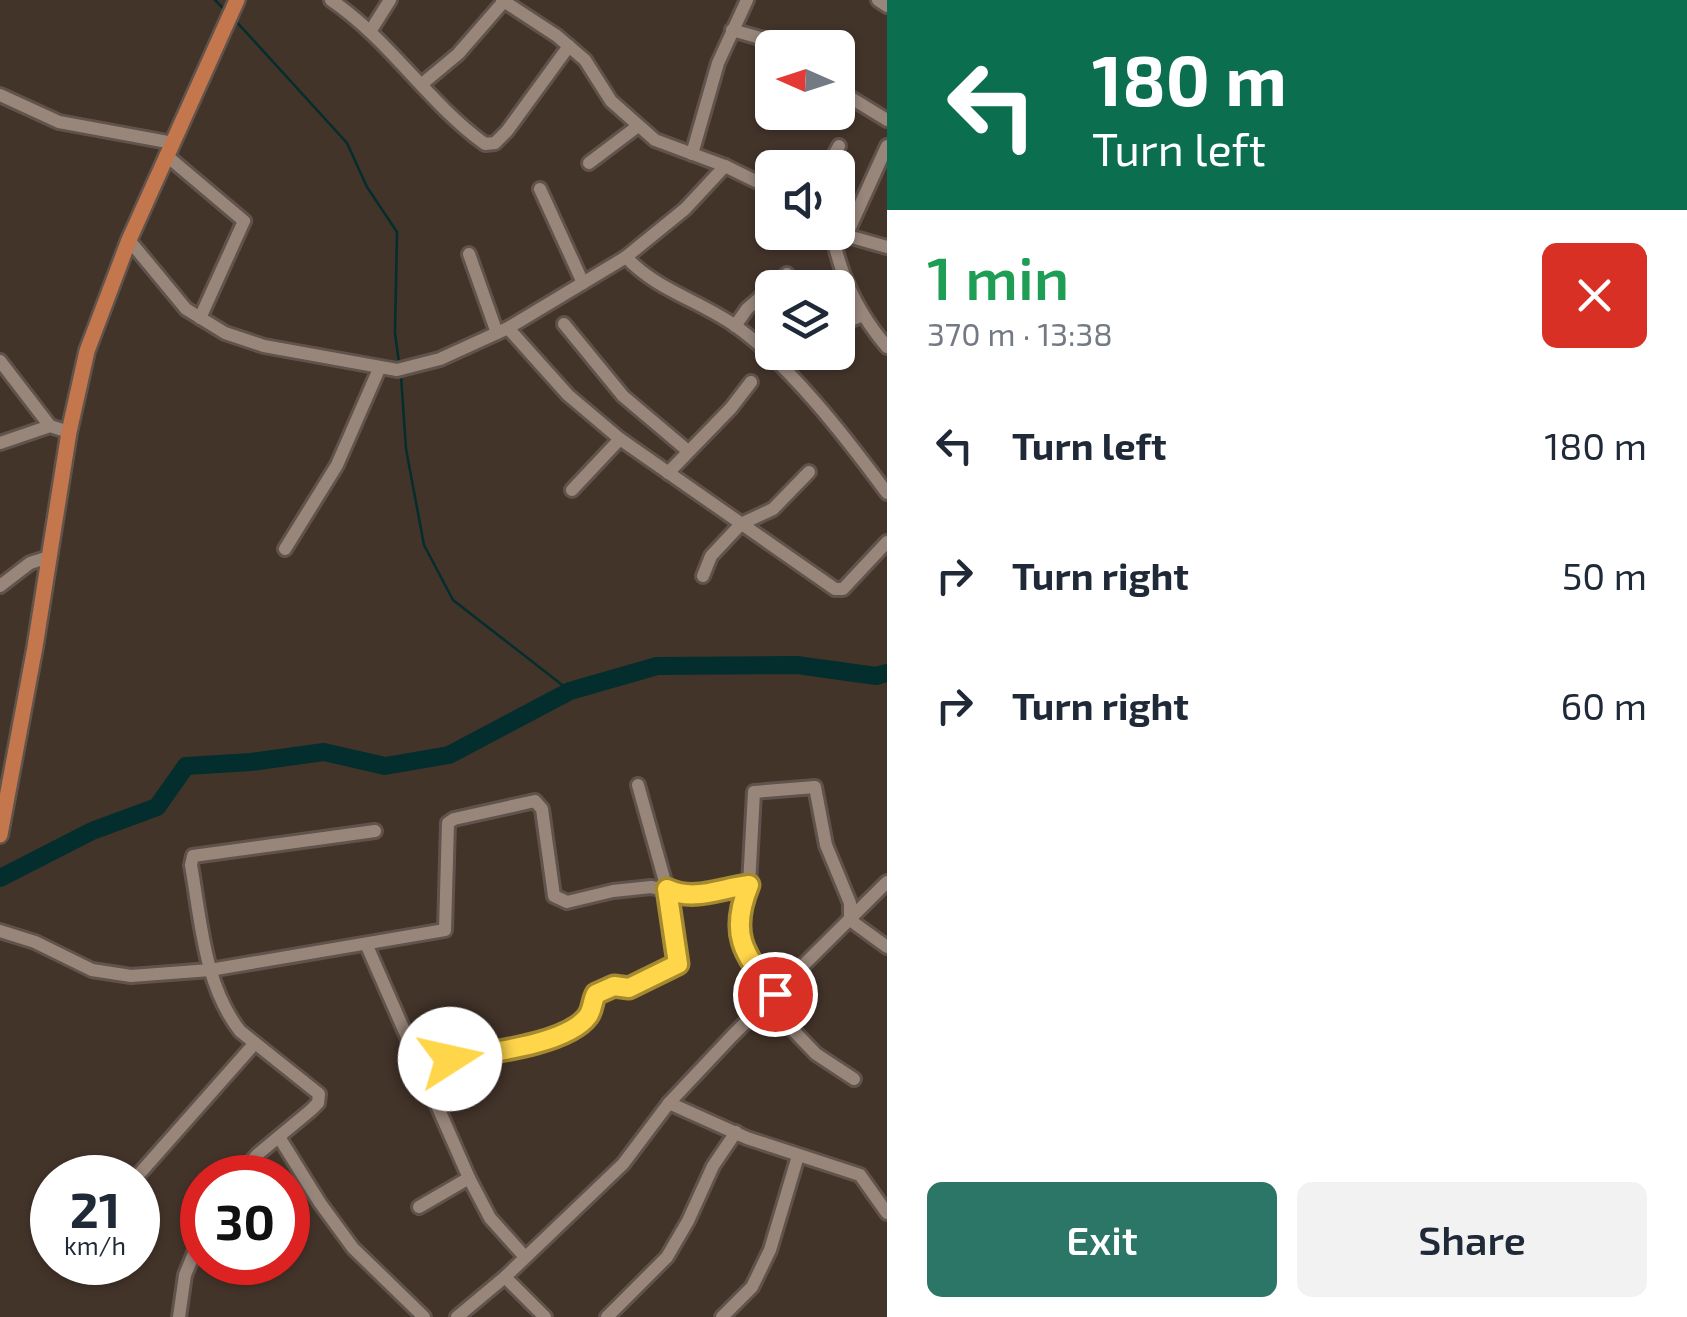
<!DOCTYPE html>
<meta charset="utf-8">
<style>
body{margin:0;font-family:"Exo 2",sans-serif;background:#f2f2f3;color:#1f2937;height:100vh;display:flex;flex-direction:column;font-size:38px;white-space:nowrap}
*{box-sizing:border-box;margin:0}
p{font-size:32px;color:#747a83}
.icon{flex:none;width:55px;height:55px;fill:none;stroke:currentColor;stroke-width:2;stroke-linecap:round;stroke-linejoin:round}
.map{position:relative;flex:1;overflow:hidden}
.drawer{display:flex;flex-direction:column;background:#fff;width:800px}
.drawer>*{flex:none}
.top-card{background:#0b6e4f;color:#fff;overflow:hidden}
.needle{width:65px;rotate:273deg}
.fabs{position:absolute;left:755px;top:30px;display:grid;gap:20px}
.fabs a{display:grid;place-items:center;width:100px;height:100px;border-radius:15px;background:#fff;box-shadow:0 2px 8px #0004;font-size:50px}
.speed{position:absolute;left:30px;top:1155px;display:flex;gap:20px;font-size:50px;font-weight:700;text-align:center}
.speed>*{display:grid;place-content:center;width:130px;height:130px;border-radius:50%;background:#fff;box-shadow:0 2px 8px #0004;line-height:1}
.speed small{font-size:25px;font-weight:400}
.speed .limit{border:15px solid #d22;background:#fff;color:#111}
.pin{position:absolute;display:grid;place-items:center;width:85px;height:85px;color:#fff;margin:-42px;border:5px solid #fff;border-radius:50%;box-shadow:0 2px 10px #0007}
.me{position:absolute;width:110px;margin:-55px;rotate:80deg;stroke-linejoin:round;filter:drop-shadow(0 0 8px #0008)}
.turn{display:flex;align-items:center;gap:35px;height:210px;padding:0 40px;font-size:45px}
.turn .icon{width:130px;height:130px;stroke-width:2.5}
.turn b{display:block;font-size:70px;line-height:85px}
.round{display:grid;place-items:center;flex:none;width:105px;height:105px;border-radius:15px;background:#f2f2f3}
.headline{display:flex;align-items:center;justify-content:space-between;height:170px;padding:0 40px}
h1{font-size:60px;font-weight:600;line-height:75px;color:#1e9e55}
.primary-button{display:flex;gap:20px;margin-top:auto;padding:20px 40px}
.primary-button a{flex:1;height:115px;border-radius:15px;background:#2c7668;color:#fff;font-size:40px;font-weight:600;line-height:115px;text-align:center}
.primary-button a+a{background:#f2f2f3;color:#1f2937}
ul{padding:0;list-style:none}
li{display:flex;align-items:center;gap:30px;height:130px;padding:0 40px}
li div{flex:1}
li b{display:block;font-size:38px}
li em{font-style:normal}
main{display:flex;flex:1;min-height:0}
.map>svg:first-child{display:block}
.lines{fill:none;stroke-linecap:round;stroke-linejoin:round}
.stream{stroke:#042d2e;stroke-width:2.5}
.river{stroke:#042d2e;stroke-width:18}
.minor-casing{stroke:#60534b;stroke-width:18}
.major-casing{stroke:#60534b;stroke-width:20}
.minor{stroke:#98867b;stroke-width:12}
.major{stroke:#c4764c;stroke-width:15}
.route-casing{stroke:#a68a30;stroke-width:25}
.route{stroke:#ffd54a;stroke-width:18}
</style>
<main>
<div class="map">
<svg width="887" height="1317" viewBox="0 0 887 1317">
<rect width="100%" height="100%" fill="#43342a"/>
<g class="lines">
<g class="stream">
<polyline points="215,0 225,10"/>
<polyline points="234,19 347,143 367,187 397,232 395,333 399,363"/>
<polyline points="401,376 406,449 424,545 453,600 570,691"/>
</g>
<polyline class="river" points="0,878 92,831 157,807 186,766 251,762 324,752 385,766 449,755 570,691 657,666 797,665 876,676 887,673"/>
<defs>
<g id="minor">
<path d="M331,0C390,40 427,102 485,144L495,143L507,131L569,46"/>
<polyline points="502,0 557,36 585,60 611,101 655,140 725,166 772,189"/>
<polyline points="878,0 887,6"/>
<polyline points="371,30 390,0"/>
<polyline points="732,30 764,39 775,48"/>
<polyline points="422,84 458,54 505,0"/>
<polyline points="838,90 887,120"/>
<polyline points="0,95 59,122 173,143"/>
<polyline points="692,154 718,63 747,0"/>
<polyline points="167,156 244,221 200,318"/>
<polyline points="589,163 638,126"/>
<polyline points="827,168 839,146"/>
<polyline points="540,189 583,283"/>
<path d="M832,232C840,277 858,313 887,347"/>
<polyline points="841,234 887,247"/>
<polyline points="846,236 887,146"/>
<polyline points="129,240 186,309 225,333 264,346 397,370 440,359 508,328 626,257 685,209 725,166"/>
<polyline points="469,254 497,333"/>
<path d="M626,257C656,290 701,301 737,327C791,366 847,439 887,493"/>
<polyline points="564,324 623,396 688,451"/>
<polyline points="838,325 861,316"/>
<polyline points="735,326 747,309 787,274"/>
<polyline points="508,328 568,395 620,439 835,589 843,589 887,542"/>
<polyline points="0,361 50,426"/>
<polyline points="781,364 799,359 809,352"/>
<polyline points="0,443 50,426 69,432"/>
<polyline points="668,473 731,408 751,382"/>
<polyline points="572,490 620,439"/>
<polyline points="285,549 337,465 379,369"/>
<polyline points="703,576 711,556 741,524 773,509 809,472"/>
<polyline points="0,586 30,563 49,557"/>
<polyline points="0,931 35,942 92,970 131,976 210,970 445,930 448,823 454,819 535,801 542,809 554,896 567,902 613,891 651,887 695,896 749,885"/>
<polyline points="367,946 469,1178 490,1218 525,1257"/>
<polyline points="775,994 740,944 740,913 749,885 754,792 815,787 826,845 850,903 850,920 887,947"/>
<polyline points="767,1003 816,1054 854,1079"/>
<path d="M419,1065C468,1056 545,1053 583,1020C592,1013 591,1003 597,994L614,986L629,988L678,964L667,889L638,785"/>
<polyline points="669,1103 747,1138 860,1175 887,1213"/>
<polyline points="279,1137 320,1203 353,1248 424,1317"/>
<polyline points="141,1172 255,1043"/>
<path d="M237,1178L258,1154L311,1110L318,1103L319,1094L240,1031C204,985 201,921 191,865L193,856L375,831"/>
<polyline points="419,1207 469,1178"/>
<polyline points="505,1277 545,1317"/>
<polyline points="179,1317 185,1275 202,1234"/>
<polyline points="457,1317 505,1277 623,1164 669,1103 732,1036 887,882"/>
<polyline points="607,1317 667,1257 688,1221 713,1166 736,1132"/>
<polyline points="722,1317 752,1287 770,1250 798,1156"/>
</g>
<polyline id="major" points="0,835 35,647 69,432 87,351 129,240 237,0"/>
</defs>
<use href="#minor" class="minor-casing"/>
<use href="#major" class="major-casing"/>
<use href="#minor" class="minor"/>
<use href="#major" class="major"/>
</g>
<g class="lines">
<defs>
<path id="route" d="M450,1059C485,1053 567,1045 588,1016C593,1009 592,1001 596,994L614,986L629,988L678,964L667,889C695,902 720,888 749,885C728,936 745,955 775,994"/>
</defs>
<use href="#route" class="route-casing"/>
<use href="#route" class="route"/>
</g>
</svg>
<div class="fabs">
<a><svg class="needle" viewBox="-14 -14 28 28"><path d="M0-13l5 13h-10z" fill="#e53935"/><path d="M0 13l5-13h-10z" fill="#747a83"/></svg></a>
<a><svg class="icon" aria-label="sound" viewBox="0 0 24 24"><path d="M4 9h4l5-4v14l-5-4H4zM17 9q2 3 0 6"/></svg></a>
<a><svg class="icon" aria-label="layers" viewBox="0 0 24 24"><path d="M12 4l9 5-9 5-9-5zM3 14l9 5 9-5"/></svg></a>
</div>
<div class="speed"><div>21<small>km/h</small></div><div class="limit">30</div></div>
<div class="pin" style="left:775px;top:994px;background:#d93025"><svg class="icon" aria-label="arrive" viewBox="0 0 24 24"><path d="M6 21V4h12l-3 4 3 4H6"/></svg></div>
<svg class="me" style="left:450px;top:1059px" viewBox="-20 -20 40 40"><circle r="19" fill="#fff"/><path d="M0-13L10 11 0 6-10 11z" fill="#ffd54a"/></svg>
</div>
<section class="drawer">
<div class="top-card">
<div class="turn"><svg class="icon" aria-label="left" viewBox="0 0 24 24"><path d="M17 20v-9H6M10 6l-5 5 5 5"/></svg><div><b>180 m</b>Turn left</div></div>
</div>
<div class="headline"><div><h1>1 min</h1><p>370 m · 13:38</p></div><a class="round" style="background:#d93025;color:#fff"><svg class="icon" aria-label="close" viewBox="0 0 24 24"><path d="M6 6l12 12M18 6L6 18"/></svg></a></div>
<ul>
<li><svg class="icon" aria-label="left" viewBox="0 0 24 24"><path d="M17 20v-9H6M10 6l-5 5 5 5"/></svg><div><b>Turn left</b></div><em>180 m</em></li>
<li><svg class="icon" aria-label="right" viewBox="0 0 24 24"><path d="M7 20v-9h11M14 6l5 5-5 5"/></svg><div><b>Turn right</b></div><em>50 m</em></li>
<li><svg class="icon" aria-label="right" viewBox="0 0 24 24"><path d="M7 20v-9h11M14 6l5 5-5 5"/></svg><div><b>Turn right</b></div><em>60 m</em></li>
</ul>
<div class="primary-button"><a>Exit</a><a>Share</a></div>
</section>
</main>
